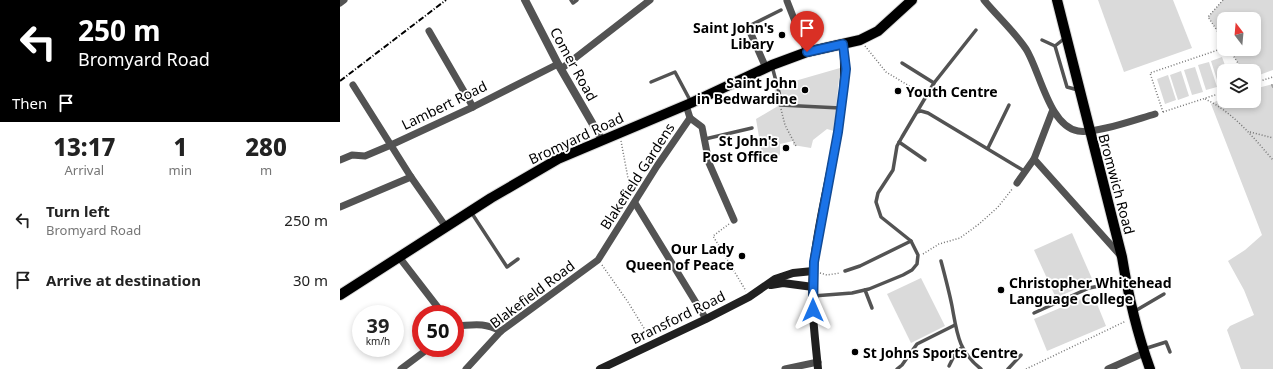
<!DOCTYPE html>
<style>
body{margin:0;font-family:"Noto Sans",sans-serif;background:#f6f6f6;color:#222;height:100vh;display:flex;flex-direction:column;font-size:15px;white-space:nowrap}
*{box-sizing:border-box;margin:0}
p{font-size:13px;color:#767676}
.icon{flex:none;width:22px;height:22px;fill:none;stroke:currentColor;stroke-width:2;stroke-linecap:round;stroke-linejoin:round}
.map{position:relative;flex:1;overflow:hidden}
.drawer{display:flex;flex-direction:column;background:#fff;width:340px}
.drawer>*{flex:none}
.guide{background:#000;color:#fff;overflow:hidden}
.needle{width:26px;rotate:344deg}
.tools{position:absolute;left:877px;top:12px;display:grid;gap:8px}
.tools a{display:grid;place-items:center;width:44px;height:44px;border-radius:8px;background:#fff;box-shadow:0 2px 6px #0003;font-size:20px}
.speed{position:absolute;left:12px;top:305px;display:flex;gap:8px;font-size:20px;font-weight:700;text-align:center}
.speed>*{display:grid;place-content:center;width:52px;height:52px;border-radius:50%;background:#fff;box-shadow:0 2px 6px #0003;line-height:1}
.speed small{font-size:10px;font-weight:400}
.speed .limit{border:6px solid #d22;background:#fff;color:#111}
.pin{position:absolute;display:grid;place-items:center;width:34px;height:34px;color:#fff;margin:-41px -17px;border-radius:50% 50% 50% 0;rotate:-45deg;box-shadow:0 0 4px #0007}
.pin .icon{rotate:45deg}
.me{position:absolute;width:44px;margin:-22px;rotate:0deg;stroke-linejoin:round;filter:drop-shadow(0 0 3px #0008)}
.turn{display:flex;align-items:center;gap:14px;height:84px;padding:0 12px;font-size:18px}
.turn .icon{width:52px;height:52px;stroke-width:2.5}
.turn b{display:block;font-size:28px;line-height:34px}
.then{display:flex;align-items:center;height:38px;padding:0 12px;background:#0003;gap:8px;font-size:15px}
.eta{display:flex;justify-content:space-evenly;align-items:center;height:68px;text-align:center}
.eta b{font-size:24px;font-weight:800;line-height:28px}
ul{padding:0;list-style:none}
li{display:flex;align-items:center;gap:12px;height:60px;padding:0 12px}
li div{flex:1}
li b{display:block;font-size:15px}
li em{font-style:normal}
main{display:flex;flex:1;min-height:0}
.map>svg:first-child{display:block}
.green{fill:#dadada}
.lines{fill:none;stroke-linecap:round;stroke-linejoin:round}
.stream{stroke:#a1a1a1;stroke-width:2}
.primary-casing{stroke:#dbdbdb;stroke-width:12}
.path{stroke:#757575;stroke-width:1.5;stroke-dasharray:1 2;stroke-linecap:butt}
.service{stroke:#535353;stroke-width:3.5}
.minor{stroke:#535353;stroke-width:7}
.tertiary{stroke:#535353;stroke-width:8}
.secondary{stroke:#202020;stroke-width:8}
.primary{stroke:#000;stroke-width:10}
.rail{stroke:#000;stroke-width:2;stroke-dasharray:6 2 1 2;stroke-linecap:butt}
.route-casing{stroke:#114b97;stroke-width:10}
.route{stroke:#1a73e8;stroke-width:7}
.poi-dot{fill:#000;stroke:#fff;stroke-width:1.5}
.labels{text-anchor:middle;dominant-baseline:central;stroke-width:3.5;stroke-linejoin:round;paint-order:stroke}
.poi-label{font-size:14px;font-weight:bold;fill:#000;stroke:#fff;text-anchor:end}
.street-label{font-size:14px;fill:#000;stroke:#fff}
</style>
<main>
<section class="drawer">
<div class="guide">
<div class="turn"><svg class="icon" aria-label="left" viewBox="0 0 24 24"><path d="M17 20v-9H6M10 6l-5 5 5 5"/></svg><div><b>250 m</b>Bromyard Road</div></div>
<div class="then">Then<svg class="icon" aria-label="arrive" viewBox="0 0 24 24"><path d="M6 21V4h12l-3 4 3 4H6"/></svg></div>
</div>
<div class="eta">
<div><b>13:17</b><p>Arrival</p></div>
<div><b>1</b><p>min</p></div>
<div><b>280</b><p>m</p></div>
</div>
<ul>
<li><svg class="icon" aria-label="left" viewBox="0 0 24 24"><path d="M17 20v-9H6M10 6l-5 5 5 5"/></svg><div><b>Turn left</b><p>Bromyard Road</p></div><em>250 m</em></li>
<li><svg class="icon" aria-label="arrive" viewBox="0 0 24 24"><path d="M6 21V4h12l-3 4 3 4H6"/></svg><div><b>Arrive at destination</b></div><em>30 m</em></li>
</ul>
</section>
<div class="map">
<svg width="933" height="369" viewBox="0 0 933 369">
<rect width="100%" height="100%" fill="#fff"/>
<g class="green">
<polygon points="758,0 833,0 852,48 784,72"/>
<polygon points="883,0 933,0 933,70 914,77 914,71 903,71 889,49 914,49 914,19 884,19 884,41 868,17"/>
<polygon points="882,57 887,71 884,71 884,84 879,86 871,61"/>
<polygon points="869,62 877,87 866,90 858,65"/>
<polygon points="855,67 863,92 852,95 844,70"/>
<polygon points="500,68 494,131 487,129 473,140 471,148 453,145 453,141 440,144 440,154 436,162 423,161 416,119 438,106 434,87"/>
<polygon points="841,71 849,96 838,100 830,75"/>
<polygon points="828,75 836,100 825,104 817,79"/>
<polygon points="933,84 933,369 901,369 887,330 890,326 914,315 904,290 888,261 905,250 922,235 871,104 884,97 884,101 914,101 914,89"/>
<polygon points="732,233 753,281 716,298 694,250"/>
<polygon points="581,278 605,326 571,343 547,294"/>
<polygon points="753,294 766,326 707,351 694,319"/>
</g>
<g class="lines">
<polyline class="stream" points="932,85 933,87"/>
<defs>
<g id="primary">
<path d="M717,0L782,257C788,294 797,333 810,369"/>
<polyline points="0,295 151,198 218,159 351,103 432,65 467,52 520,40 538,31 572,0"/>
</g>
</defs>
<use href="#primary" class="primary-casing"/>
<g class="path">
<polyline points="883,0 868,17 884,41"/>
<polyline points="525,46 546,72 581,93"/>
<polyline points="889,49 903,71"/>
<polyline points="914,83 933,77"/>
<path d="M865,99C893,112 913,137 933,160"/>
<polyline points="441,109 445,125 456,146"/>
<polyline points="823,112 810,73 884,48"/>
<polyline points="823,112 884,92"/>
<polyline points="910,132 933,138"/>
<polyline points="281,141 291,194"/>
<polyline points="389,224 373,236 406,291"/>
<polyline points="583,254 599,244 620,238 639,224 658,207 673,188"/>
<polyline points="262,265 288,302 310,338"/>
<polyline points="480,273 487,275 500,273"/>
<polyline points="686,369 786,321"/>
</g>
<g class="service">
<polyline points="231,0 233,3 237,0"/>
<polyline points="399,31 441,10"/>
<polyline points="702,40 715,46 727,87 738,90"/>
<polyline points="715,46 725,38"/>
<polyline points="562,63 594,83"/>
<polyline points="432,66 441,100 440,105 500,108"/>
<polyline points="311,82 335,72 351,102"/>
<polyline points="577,112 581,111 588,113 686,172"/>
<polyline points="365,139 412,128"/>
<polyline points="559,142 585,160"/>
<polyline points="648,148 669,105"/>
<polyline points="131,212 167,267 178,259"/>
<path d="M601,261C605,276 609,291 612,306C617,333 618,351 641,369"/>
<polyline points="505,271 520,266 571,241"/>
<polyline points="525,290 532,308"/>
<polyline points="473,296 512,293 529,289 563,275 572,270 577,264 578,255 571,241 541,217 536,202 538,193 553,170 557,146 562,137 594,83 636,30"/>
<polyline points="795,311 824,294"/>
<polyline points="694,313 749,288 785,281"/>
<polyline points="804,349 826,342 830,352"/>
<polyline points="609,366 616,352 621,348"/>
<polyline points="557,369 562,365 577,344 615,325"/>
<polyline points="668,369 681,355"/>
</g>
<g class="minor">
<path d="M644,0C657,16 674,31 686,49C700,71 709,126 738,131C755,134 797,119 815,114"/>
<polyline points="447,1 467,52"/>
<polyline points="0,3 4,0"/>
<polyline points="408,27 426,68"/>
<polyline points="89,31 133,107"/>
<polyline points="221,69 310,0"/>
<polyline points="13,85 71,177 106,227"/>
<polyline points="350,118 362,127 369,163 394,220"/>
<polyline points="694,159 780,255"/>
<polyline points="0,160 12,155 25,156 51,145 133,107 218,64"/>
<polyline points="677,183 694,159 712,112"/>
<polyline points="295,203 366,319"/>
<polyline points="0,207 71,177"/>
<polyline points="59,257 103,314"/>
<path d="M115,326C136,325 141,322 161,331"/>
<polyline points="61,369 89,348"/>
<polyline points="126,369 161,331 258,260 317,166 350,118 346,105"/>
<polyline points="445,369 478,362"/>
<polyline points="768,369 804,353"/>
</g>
<polyline class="tertiary" points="185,0 218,64 262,140"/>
<g class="secondary">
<polyline points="431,285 443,283 473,287"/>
<polyline points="260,369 366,319 409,297 435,279 453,273 473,271"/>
<path d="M478,369C475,336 470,302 473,269C480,194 510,120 503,44"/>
</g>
<use href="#primary" class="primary"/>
<polyline class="rail" points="0,81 106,0"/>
</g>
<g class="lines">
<defs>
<polyline id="route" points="467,52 503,44 506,69 504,86 498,132 474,262 473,310"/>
</defs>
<use href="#route" class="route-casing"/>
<use href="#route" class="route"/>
</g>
<g class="poi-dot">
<circle cx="442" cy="35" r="4"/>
<circle cx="465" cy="90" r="4"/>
<circle cx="558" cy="91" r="4"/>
<circle cx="446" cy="148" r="4"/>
<circle cx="402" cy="256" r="4"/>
<circle cx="661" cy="290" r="4"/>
<circle cx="515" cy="352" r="4"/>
</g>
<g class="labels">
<g class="poi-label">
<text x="434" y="27">Saint John's<tspan x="434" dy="16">Libary</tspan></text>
<text x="457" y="82">Saint John<tspan x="457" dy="16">in Bedwardine</tspan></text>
<text x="566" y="91" text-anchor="start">Youth Centre</text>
<text x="438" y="140">St John's<tspan x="438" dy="16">Post Office</tspan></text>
<text x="394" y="248">Our Lady<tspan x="394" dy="16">Queen of Peace</tspan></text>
<text x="669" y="282" text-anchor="start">Christopher Whitehead<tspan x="669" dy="16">Language College</tspan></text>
<text x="523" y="352" text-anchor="start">St Johns Sports Centre</text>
</g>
<g class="street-label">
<text transform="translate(234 64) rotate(61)">Comer Road</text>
<text transform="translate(104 105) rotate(-26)">Lambert Road</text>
<text transform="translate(236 138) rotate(-25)">Bromyard Road</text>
<text transform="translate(297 176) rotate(-57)">Blakefield Gardens</text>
<text transform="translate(777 184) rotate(75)">Bromwich Road</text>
<text transform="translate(192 294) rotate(-37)">Blakefield Road</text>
<text transform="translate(338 317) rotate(-26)">Bransford Road</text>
</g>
</g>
</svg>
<div class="tools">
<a><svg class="needle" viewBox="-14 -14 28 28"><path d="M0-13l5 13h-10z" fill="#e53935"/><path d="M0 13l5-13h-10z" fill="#767676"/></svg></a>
<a><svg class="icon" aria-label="layers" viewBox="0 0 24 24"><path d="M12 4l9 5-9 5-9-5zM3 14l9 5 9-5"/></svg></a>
</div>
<div class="speed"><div>39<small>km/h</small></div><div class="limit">50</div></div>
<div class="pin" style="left:467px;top:52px;background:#d93025"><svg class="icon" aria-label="arrive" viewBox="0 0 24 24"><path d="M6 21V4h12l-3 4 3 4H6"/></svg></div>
<svg class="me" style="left:473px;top:310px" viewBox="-20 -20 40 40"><path d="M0-17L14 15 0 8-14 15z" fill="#1a73e8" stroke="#fff" stroke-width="4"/></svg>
</div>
</main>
